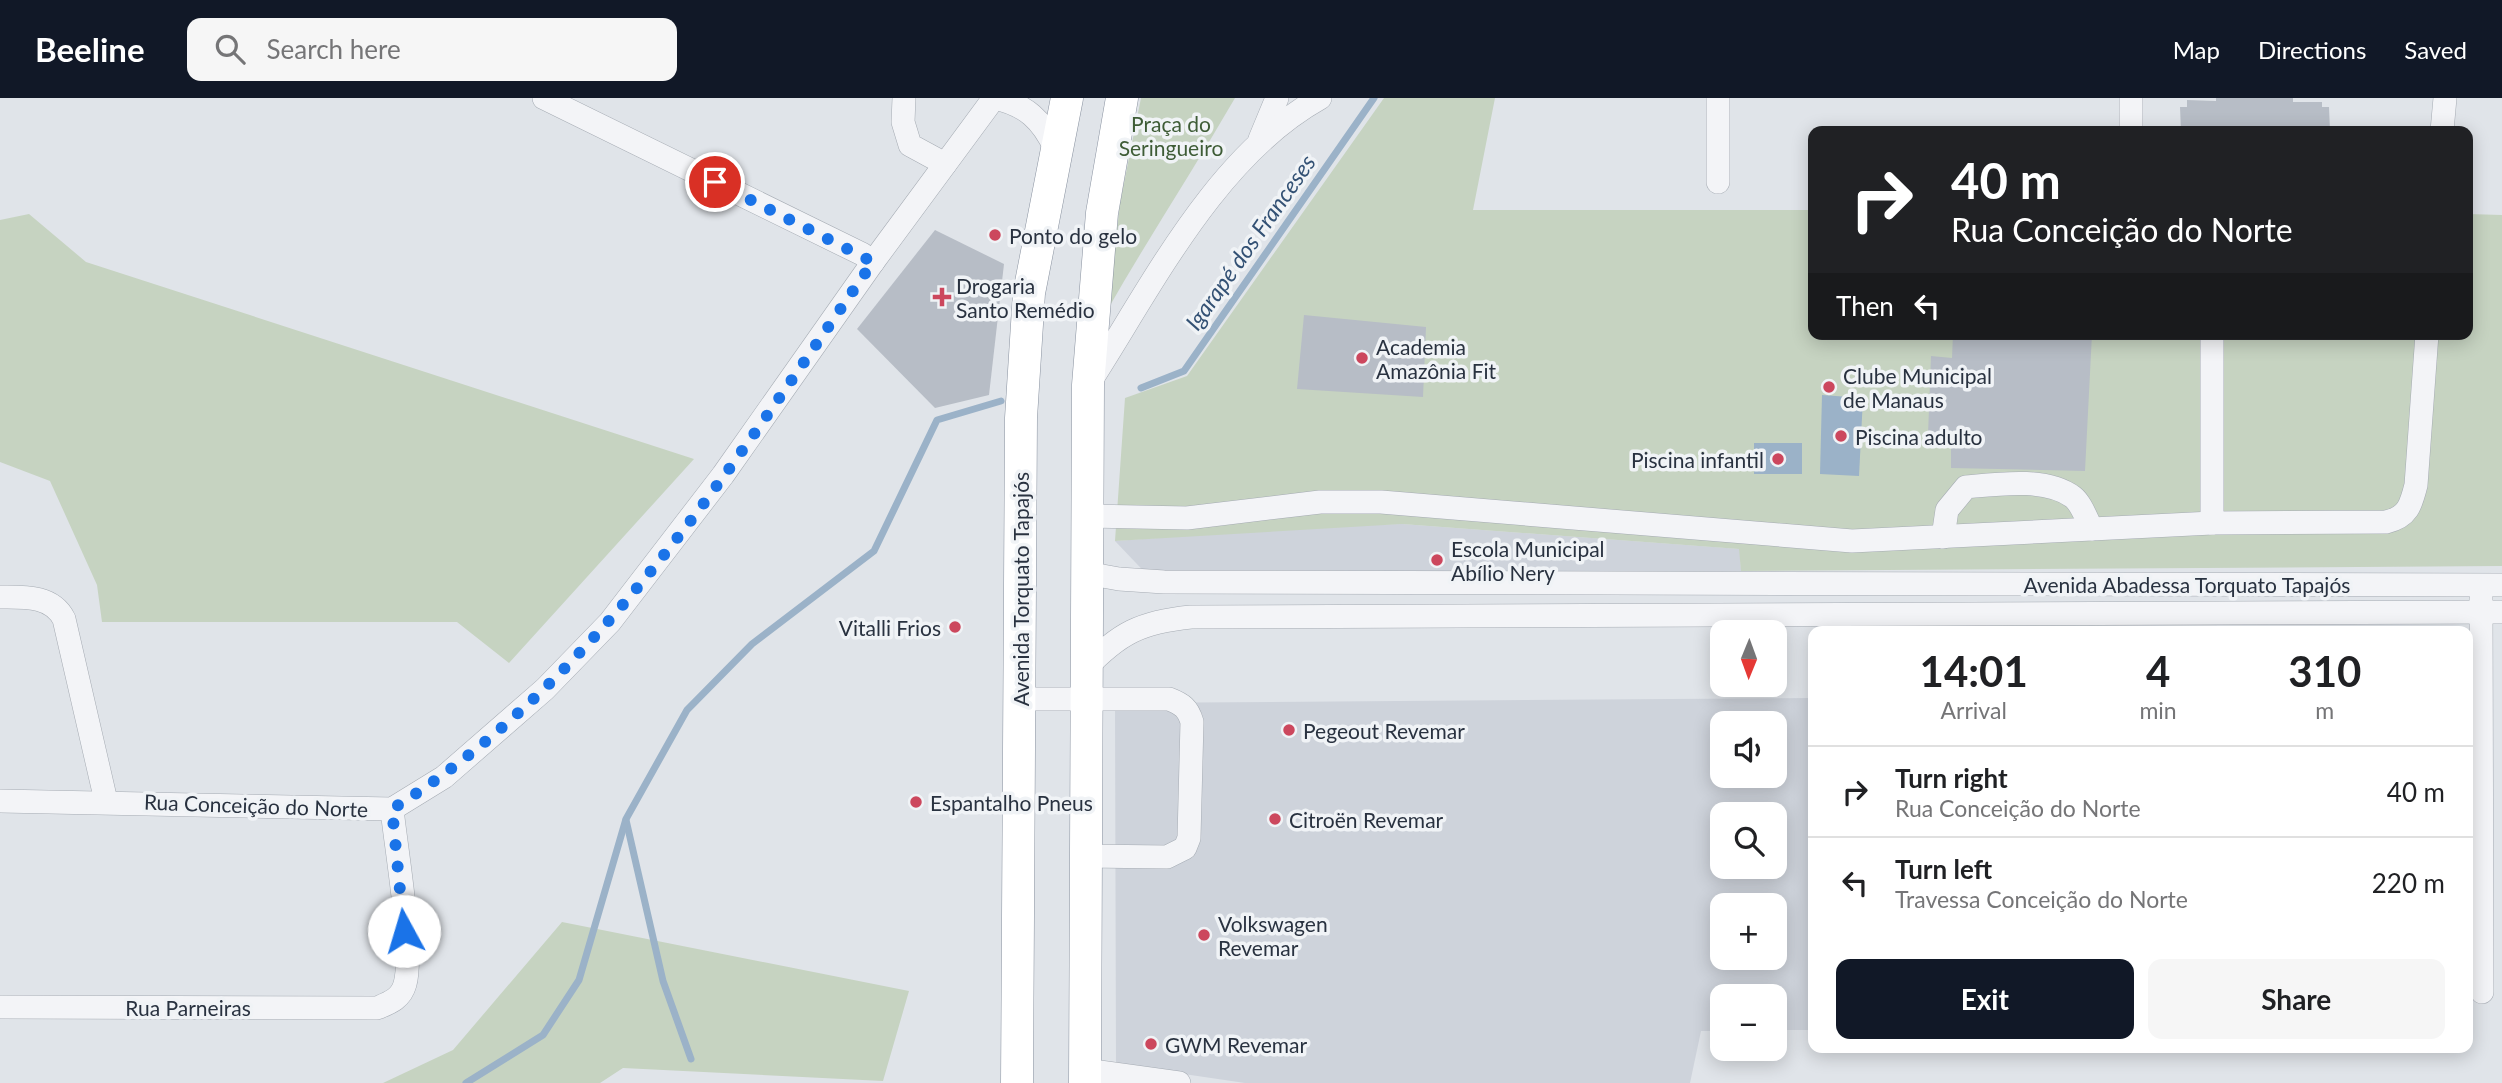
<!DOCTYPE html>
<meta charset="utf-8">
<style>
body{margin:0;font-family:Lato,sans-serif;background:#f6f6f6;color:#202124;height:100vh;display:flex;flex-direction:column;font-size:26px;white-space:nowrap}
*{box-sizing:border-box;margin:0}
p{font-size:23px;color:#757577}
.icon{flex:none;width:38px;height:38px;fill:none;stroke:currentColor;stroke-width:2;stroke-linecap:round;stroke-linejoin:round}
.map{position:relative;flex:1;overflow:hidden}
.side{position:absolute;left:1808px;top:528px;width:665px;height:427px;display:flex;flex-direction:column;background:#fff;border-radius:14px;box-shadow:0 4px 18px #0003}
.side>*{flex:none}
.top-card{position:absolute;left:1808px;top:28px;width:665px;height:214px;border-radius:14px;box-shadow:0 4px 18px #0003;background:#202124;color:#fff;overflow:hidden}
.needle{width:46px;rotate:181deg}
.tools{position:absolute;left:1710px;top:522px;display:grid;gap:14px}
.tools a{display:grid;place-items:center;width:77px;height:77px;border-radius:14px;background:#fff;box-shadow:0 4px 18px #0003;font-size:35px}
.pin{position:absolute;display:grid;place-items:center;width:60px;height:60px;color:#fff;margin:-30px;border:4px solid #fff;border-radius:50%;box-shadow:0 2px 7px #0007}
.me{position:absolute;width:77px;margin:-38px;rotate:354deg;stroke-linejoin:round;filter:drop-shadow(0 0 5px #0008)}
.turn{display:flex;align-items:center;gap:24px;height:147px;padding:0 28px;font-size:32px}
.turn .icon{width:91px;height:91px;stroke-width:2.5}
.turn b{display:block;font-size:49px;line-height:60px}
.then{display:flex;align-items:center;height:66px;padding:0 28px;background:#0003;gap:14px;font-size:26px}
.eta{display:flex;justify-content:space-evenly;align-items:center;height:119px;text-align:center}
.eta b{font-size:42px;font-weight:700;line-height:49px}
.cta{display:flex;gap:14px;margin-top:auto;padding:14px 28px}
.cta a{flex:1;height:80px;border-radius:14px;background:#111827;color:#fff;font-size:28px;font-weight:700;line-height:80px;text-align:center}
.cta a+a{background:#f6f6f6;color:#202124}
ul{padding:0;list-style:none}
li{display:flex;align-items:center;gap:21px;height:91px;padding:0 28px;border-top:2px solid #e0e0e0}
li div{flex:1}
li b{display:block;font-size:26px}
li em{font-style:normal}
header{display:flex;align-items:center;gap:42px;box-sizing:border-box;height:98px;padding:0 35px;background:#111827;color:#fff}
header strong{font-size:33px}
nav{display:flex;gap:38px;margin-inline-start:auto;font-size:24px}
.search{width:490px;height:63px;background:#f6f6f6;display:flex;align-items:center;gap:18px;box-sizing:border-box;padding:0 24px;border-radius:14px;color:#757577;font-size:26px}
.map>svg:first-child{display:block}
.built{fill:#ced3db;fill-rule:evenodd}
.green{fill:#c6d3c1}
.water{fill:#9bb2c8}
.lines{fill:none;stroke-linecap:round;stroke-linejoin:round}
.stream{stroke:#9bb2c8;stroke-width:7}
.building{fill:#b7bdc6}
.minor-casing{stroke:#a5abb3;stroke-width:24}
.highway-casing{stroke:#88919f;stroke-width:33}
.minor{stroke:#f3f4f7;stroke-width:23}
.highway{stroke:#fff;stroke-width:32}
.route{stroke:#1a73e8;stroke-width:12;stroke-dasharray:0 21.6}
.poi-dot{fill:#cc475d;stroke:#f0f3f6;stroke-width:2.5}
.labels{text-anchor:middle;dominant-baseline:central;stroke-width:7;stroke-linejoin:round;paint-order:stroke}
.park-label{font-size:21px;fill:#3e5c36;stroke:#f0f3f6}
.poi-label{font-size:21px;fill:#293240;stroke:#f0f3f6;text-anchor:start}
.street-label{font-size:21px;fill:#293240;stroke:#f0f3f6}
.water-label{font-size:23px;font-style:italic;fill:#335174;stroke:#f0f3f6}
</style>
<header>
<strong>Beeline</strong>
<div class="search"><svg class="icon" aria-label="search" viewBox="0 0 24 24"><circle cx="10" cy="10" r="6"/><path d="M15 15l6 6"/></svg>Search here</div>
<nav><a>Map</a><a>Directions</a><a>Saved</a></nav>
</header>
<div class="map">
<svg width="2502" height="985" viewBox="0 0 2502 985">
<rect width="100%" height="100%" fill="#e0e4e9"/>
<g class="built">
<polygon points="1402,426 1740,451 1741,473 1156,486 1115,443 1325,428"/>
<path d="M1813,600V932H1775L1774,898H1722V933H1701L1690,985H1245L1116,966L1115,605ZM1722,625H1774V677H1722ZM1722,716H1774V768H1722ZM1722,807H1774V859H1722Z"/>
</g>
<g class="green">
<path d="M1141,0H1235C1194,71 1149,139 1108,211L1120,105Z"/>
<polygon points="1384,0 1495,0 1473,112 1813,112 1813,236 2468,236 2468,116 2502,117 2502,468 1741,473 1739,451 1402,426 1115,443 1125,300 1187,278"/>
<polygon points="29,116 86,164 694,361 509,565 457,524 102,524 97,487 50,383 0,364 0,122"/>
<polygon points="562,824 909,893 883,983 623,970 600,985 383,985 453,952"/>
</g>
<g class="water">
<polygon points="1822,297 1863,300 1859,378 1820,376"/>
<rect x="1754" y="345" width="48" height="31"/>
</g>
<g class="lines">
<g class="stream">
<polyline points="1141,290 1184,273 1374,0"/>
<polyline points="626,722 663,883 691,961"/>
<polyline points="466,985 543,937 579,882 626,721 687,612 752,546 874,453 937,322 1001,303"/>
</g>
</g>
<g class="building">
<polygon points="2216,0 2293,0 2293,4 2322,4 2322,9 2329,9 2330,33 2181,33 2180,9 2187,9 2187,2 2216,3"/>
<polygon points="935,132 1004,166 989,297 935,310 857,231"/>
<polygon points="1304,217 1426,229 1423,299 1297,291"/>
<polygon points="1953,236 2092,236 2085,373 1951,370 1951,336 1928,337 1931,258 1952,260"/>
</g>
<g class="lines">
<defs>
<g id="minor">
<polyline points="544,0 862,156 873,164"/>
<polyline points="904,0 903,24 910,47 945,66"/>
<path d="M995,0C1026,7 1042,22 1055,50"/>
<polyline points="2131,0 2131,33"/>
<polyline points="2442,33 2445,0"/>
<polyline points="1260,41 1277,0"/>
<polyline points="1718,84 1718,0"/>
<path d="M1090,284C1153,186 1216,58 1320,0"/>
<path d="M1088,418L1187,420L1320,404H1381L1852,443L2212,425L2386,424C2408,419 2411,407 2416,387L2427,236"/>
<polyline points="2212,425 2212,236"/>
<path d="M1943,439L1947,412L1966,389C1998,386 2046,379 2073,399C2081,405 2087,422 2092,431"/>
<polyline points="1086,475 1119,481 1164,484 2502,487"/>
<path d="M0,499C24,499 52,497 64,521L106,703"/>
<polyline points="2481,501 2482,894"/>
<path d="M1085,571C1119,535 1141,524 1191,519L2502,514"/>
<path d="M1019,601H1169C1182,606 1188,610 1192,624L1189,740L1185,750L1167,759L1085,758"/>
<polyline points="0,703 392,711 444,679 545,591 610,524 723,377 873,164 994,0"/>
<path d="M0,909L377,910C389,905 401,901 405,886C414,854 396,750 392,711"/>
<polyline points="1085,972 1179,985"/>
</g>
<g id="highway">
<polyline points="1017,985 1021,320 1029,195 1067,0"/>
<polyline points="1085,985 1088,287 1102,115 1122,0"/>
</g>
</defs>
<use href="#minor" class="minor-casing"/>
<use href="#highway" class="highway-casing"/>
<use href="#minor" class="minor"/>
<use href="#highway" class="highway"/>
</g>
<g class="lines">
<path class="route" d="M404,833L392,711C601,581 735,362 873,164L715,84"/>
</g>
<g class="poi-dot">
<circle cx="995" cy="137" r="7"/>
<path d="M938.5 188.5h7v7h7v7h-7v7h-7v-7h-7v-7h7z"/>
<circle cx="1362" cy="260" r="7"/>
<circle cx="1829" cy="289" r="7"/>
<circle cx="1841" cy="338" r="7"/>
<circle cx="1778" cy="361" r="7"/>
<circle cx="1437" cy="462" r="7"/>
<circle cx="955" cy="529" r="7"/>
<circle cx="1289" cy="632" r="7"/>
<circle cx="916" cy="704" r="7"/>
<circle cx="1275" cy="721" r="7"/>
<circle cx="1204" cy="837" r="7"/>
<circle cx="1151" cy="946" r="7"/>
</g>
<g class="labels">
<g class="park-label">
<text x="1171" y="25">Praça do<tspan x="1171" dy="24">Seringueiro</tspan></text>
</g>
<g class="poi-label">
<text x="1009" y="137">Ponto do gelo</text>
<text x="956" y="187">Drogaria<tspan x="956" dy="24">Santo Remédio</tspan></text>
<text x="1376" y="248">Academia<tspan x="1376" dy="24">Amazônia Fit</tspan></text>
<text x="1843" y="277">Clube Municipal<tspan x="1843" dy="24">de Manaus</tspan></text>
<text x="1855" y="338">Piscina adulto</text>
<text x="1764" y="361" text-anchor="end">Piscina infantil</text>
<text x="1451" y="450">Escola Municipal<tspan x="1451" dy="24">Abílio Nery</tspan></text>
<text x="941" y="529" text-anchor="end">Vitalli Frios</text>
<text x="1303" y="632">Pegeout Revemar</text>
<text x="930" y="704">Espantalho Pneus</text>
<text x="1289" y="721">Citroën Revemar</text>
<text x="1218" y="825">Volkswagen<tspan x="1218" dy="24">Revemar</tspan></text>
<text x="1165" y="946">GWM Revemar</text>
</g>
<g class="street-label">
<text x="2187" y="486">Avenida Abadessa Torquato Tapajós</text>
<text transform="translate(1020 491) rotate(-90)">Avenida Torquato Tapajós</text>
<text transform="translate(256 707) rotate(2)">Rua Conceição do Norte</text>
<text x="188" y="909">Rua Parneiras</text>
</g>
<g class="water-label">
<text transform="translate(1250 144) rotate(-55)">Igarapé dos Franceses</text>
</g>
</g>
</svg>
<div class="tools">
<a><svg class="needle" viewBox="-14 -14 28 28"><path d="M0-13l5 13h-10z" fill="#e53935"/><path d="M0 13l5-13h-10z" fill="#757577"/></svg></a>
<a><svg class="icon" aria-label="sound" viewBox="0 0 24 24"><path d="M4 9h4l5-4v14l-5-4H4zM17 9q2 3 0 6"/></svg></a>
<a><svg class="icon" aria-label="search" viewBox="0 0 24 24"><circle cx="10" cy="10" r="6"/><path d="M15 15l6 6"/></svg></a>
<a>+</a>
<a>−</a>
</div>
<div class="pin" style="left:715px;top:84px;background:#d93025"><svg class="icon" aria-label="arrive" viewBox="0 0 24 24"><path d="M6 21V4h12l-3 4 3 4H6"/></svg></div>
<svg class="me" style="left:404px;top:833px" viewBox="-20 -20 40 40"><circle r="19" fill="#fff"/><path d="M0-13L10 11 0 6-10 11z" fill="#1a73e8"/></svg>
<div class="top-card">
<div class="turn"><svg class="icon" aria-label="right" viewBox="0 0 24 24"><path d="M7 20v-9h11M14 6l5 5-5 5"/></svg><div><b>40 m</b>Rua Conceição do Norte</div></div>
<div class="then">Then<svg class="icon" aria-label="left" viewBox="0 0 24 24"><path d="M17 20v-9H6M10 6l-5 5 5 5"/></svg></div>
</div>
<section class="side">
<div class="eta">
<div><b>14:01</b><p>Arrival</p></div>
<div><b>4</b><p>min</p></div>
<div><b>310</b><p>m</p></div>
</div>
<ul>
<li><svg class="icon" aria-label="right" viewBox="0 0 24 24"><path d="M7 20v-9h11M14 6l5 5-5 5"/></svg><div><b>Turn right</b><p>Rua Conceição do Norte</p></div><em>40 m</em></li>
<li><svg class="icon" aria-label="left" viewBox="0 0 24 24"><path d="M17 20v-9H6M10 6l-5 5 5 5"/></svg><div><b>Turn left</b><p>Travessa Conceição do Norte</p></div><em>220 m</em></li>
</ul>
<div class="cta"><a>Exit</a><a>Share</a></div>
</section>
</div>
